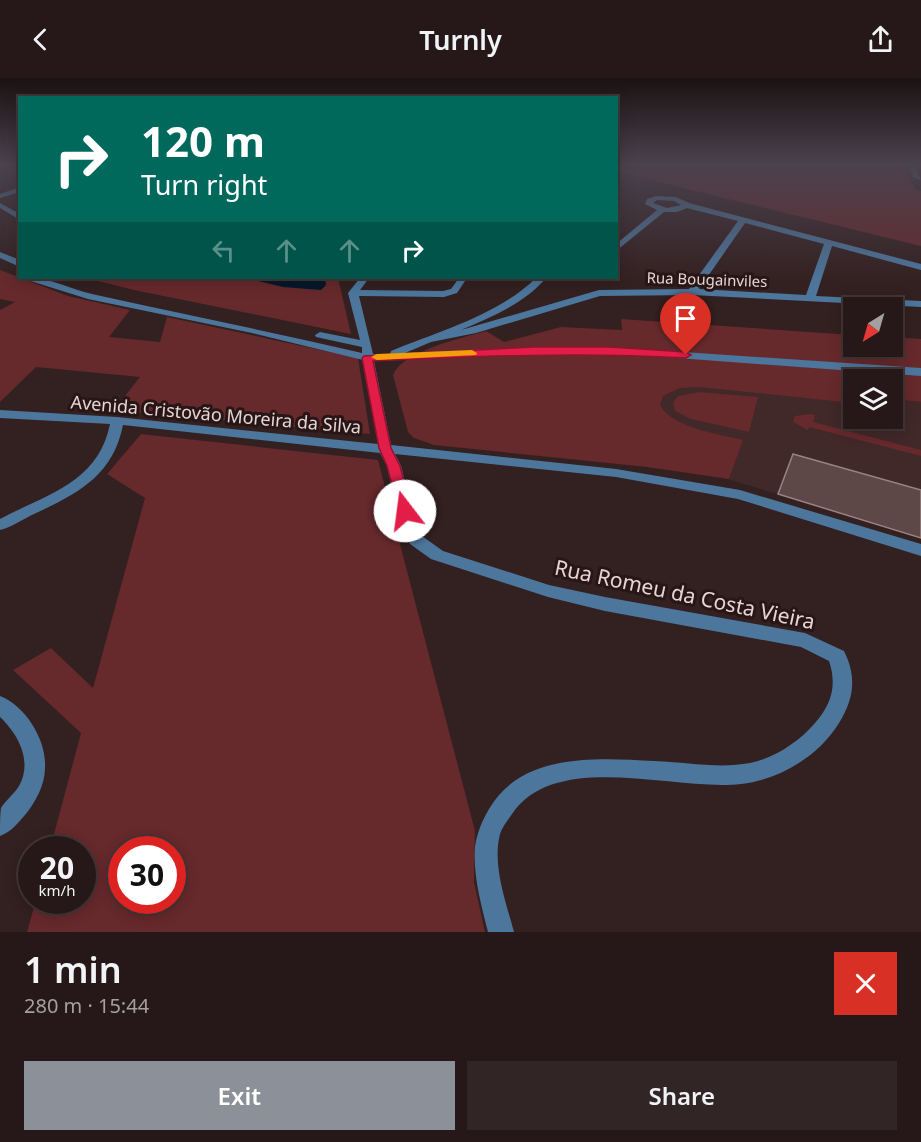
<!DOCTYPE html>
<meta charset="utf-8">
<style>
body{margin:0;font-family:"Noto Sans",sans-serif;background:#322525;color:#f1f3f6;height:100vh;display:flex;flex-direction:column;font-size:22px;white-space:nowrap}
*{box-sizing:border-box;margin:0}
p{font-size:20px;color:#a4a0a2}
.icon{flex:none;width:33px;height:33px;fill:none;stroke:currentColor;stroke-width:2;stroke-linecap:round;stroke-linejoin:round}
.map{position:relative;height:854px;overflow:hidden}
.side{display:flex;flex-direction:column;background:#261818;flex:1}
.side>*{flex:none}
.banner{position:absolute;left:18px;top:18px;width:600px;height:183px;border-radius:0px;box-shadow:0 3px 15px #0003,0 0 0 2px #423737;background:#00695c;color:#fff;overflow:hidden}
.needle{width:39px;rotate:217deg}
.buttons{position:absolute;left:843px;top:219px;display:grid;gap:12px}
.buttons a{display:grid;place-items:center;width:60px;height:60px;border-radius:0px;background:#261818;box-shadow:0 3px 15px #0003,0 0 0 2px #423737;font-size:30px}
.speed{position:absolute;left:18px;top:758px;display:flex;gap:12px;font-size:30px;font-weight:700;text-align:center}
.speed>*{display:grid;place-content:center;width:78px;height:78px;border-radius:50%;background:#261818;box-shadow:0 3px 15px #0003,0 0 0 2px #423737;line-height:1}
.speed small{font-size:15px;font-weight:400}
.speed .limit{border:9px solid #d22;background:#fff;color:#111}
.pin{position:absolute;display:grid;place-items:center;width:51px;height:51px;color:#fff;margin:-62px -26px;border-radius:50% 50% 50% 0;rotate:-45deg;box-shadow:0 0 6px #0007}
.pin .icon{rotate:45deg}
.me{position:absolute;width:66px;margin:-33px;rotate:345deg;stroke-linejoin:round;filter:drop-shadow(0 0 4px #0008)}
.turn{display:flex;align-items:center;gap:21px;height:126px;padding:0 24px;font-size:27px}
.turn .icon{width:78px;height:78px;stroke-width:2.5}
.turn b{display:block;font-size:42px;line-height:51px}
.lanes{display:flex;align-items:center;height:57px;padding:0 24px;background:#0003;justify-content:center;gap:30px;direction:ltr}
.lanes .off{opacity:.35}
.round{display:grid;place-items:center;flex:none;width:63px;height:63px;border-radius:0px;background:#322525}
.summary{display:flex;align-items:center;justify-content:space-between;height:102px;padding:0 24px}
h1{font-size:36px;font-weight:600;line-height:45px}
.action{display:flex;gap:12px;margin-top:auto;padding:12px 24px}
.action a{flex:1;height:69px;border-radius:0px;background:#8c9099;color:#fff;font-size:24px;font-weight:600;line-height:69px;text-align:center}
.action a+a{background:#322525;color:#f1f3f6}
header{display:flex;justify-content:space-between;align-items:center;height:78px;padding:0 24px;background:#261818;font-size:27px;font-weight:600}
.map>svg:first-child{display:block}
.built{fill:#412829}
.green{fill:#66292c;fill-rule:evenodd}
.water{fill:#05182a}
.building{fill:#5d4747;stroke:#9a8282;stroke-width:1.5}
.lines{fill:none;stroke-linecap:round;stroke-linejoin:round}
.minor{fill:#4d769c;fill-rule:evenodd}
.route{fill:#e11d48;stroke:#92132f;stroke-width:1.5}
.slow{fill:#f59e0b}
.labels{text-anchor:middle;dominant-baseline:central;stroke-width:6;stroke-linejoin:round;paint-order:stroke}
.far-street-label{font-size:15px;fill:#e3d6d5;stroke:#281616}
.street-label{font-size:18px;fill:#e3d6d5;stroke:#281616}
.near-street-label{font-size:21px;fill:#e3d6d5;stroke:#281616}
</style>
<header><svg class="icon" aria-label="back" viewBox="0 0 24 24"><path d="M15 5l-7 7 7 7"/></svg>Turnly<svg class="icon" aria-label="share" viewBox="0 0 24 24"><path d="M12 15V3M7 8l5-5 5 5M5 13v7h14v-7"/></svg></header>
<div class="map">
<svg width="921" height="854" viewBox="0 0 921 854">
<rect width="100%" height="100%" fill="#332020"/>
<polygon class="built" points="604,299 853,318 854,340 892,340 893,321 921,324 921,460 718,398 647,389"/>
<g class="green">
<polygon points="617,86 901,86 916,112 921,113 921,168 618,94"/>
<polygon points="0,192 68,218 130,232 109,259 160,264 167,239 358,280 370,356 114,332 140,299 36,289 0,324 0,232 15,224 0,221"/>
<polygon points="86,200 338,200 351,256 134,212"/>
<path d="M621,241L853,257L854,268H892L893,259L921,261V324L893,321L892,302H854L853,325L699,309L680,310L663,318L660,327C672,350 719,356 743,362L729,401L647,389L434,367L414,360L408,354L393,297C402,273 462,260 486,253L504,264L561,249L622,252Z"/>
<polygon points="699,314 758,319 749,354 691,341 675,333 673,325 678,318"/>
<polygon points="810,336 815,337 813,344 921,372 921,378 809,349 808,352 793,344 795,338"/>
<path d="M141,356L378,382L475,753L474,804L485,854H27L36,822H82V771H50L81,655L13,592L51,570L93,610L145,420L107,396ZM122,771H172V822H122Z"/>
</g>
<polygon class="water" points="246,200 325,200 326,207 321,212 283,209"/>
<polygon class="building" points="793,376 921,412 921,460 778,416"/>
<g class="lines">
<g class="minor">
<polygon points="0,86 10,86 0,89"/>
<polygon points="908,86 914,86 921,102 913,99"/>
<polygon points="20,109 20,114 0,120 0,116"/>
<path d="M656,118L676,119L689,125L921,186V192L832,168L816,218L921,223V229L692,217L600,218L476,255L431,264L405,275L533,269H610L921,290V298L610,275H533L374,283L391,367L616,391L740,412L921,466V478L738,421L616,399L395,376L401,388L417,451L422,458L443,473L549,507L605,519L805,555L844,573C857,599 854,621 839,645C819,678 779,702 741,706C676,714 556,671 512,736C508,742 502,749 500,756C492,787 506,824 514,854H488C481,826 473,798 475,769C477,755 482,743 489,731C522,674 597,680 654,683C685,684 719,691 750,685C774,680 799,664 815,645C832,626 837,607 829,583L801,569L605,533L548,519L431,481L410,466L401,451L387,388L380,375L123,347C113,398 77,416 34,436C23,441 12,449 0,452V441C47,416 98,405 110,346L0,340V332L117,339L378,366L363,282L252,255L88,221L21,200C45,197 69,211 92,216C182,236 272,254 362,275V269L316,259L315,257L320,254L360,262L348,215L360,200H369L360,212L443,213L451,211L459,200H467L457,215L444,219L359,218L373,276H390L391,273C440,253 498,237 536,200H546C524,226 491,239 461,252L599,212L689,211L738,143L687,130L677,134H664L616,173V166L657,132L645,126L647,121ZM657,122L674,123L681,127L667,130L653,125ZM745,145L824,166L806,217L699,211Z"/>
<polygon points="0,125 20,136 20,142 0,130"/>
<polygon points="0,174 20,182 20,189 0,180"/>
<path d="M0,618C26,628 47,663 45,690C45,707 35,725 25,737C17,746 11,754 0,758C0,750 0,736 1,730C6,722 14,716 19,708C33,683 18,656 0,639Z"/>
</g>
</g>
<linearGradient id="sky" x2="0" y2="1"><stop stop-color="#1c1212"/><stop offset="0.42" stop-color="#4a424e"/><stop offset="1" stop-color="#4a424e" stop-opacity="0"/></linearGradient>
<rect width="921" height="206" fill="url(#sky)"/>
<path class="route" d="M533,269H610L686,274L691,277L686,280C581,274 478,278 373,283L391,370L400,388L412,433L405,437L400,436L387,388L379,370L362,280L364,278Z"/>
<polygon class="slow" points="472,272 477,275 476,277 377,282 371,279 377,276"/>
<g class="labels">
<g class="far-street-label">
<text transform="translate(707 201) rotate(2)">Rua Bougainviles</text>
</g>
<g class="street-label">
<text transform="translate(216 336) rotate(5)">Avenida Cristovão Moreira da Silva</text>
</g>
<g class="near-street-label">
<text transform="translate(685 516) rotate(12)">Rua Romeu da Costa Vieira</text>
</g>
</g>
</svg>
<div class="buttons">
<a><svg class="needle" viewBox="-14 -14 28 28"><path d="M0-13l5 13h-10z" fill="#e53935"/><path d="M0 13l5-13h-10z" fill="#a4a0a2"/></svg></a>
<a><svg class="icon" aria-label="layers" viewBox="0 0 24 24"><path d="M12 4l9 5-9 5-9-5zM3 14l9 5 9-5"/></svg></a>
</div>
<div class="speed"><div>20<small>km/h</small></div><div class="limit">30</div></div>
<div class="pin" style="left:686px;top:277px;background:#d93025"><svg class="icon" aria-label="arrive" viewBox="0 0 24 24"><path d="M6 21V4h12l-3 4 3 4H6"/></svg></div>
<svg class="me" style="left:405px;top:433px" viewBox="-20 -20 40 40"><circle r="19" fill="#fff"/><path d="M0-13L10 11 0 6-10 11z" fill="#e11d48"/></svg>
<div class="banner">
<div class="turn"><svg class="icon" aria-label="right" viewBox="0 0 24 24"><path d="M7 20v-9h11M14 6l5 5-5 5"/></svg><div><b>120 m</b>Turn right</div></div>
<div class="lanes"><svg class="icon off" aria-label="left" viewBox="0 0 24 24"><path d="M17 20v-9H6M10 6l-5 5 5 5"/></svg><svg class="icon off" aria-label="ahead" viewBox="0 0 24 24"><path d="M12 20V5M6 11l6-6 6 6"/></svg><svg class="icon off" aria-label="ahead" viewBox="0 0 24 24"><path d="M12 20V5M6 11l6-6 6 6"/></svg><svg class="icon" aria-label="right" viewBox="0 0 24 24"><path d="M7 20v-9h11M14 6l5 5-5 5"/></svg></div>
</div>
</div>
<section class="side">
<div class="summary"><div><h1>1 min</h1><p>280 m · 15:44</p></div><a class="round" style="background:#d93025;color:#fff"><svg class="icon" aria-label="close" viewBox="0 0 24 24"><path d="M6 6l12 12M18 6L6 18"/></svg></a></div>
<div class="action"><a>Exit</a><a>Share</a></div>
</section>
